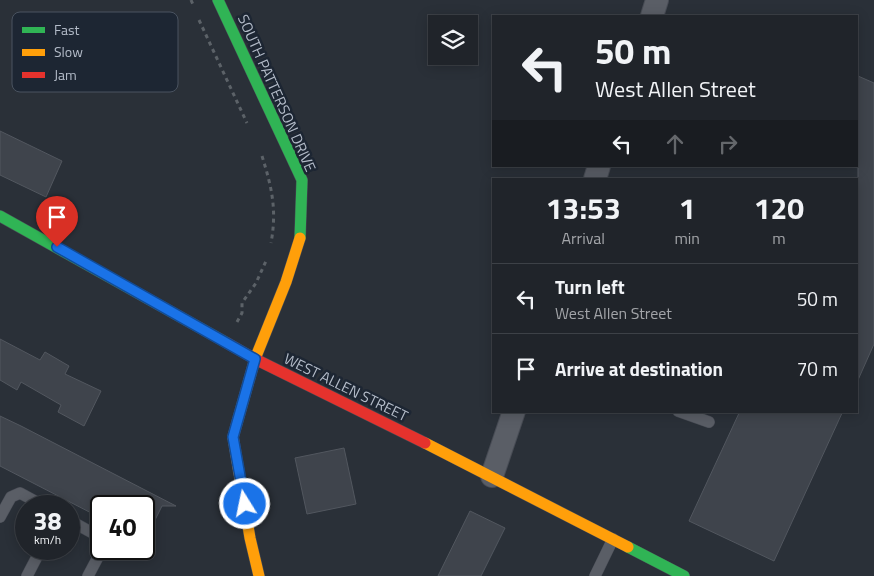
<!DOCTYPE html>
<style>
body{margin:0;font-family:"Titillium Web",sans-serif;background:#282c32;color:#f1f3f6;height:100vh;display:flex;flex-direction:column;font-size:19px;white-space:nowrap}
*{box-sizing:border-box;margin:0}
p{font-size:16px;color:#a2a4a8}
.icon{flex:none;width:28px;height:28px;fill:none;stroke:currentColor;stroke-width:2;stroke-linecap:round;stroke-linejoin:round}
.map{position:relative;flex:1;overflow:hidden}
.side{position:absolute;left:492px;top:178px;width:366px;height:235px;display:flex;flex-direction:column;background:#20242a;border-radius:0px;box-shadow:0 2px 12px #0003,0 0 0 1px #3d4147}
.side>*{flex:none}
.top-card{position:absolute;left:492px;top:15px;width:366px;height:152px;border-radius:0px;box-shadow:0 2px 12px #0003,0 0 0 1px #3d4147;background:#20242a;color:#f1f3f6;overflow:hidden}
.tools{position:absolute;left:428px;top:15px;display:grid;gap:10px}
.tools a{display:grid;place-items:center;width:50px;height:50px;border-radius:0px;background:#20242a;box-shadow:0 2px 12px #0003,0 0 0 1px #3d4147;font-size:25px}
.speed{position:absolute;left:15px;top:495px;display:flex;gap:10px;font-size:25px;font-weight:700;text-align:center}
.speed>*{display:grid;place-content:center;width:65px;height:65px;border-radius:50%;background:#20242a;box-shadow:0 2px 12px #0003,0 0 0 1px #3d4147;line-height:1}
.speed small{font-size:12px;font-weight:400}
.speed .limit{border:2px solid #111;border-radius:8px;background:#fff;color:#111}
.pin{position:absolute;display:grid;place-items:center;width:42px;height:42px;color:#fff;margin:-51px -21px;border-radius:50% 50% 50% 0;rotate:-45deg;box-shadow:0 0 5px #0007}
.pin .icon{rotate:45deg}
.me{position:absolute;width:55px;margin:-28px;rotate:350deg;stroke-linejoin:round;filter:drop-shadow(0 0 4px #0008)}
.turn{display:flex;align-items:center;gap:18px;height:105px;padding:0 20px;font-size:22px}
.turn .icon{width:65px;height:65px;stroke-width:2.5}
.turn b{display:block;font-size:35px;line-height:42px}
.lanes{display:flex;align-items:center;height:48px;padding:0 20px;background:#0003;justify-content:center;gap:25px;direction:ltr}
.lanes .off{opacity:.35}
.eta{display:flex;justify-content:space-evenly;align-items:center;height:85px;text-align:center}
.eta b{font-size:30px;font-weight:700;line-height:35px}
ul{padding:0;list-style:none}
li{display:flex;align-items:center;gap:15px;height:70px;padding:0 20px;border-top:1px solid #3d4147}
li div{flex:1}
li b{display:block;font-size:19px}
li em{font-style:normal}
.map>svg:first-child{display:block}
.building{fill:#3f444c;stroke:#52575f}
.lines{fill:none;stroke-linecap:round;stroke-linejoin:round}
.lane-casing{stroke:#484c55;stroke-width:12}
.street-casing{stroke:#484c55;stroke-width:24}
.fast-casing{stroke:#484c55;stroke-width:12}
.slow-casing{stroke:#484c55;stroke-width:12}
.jam-casing{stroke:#484c55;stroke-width:12}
.path{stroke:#5c6268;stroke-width:3;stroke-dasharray:4 4;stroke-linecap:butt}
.lane{stroke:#5a5e66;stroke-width:11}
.street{stroke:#5a5e66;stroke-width:22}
.fast{stroke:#30b455;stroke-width:11}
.slow{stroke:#ff9f0a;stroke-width:11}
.jam{stroke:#e5322d;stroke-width:11}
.route-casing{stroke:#114b97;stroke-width:12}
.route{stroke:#1a73e8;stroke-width:9}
.labels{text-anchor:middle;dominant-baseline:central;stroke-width:5;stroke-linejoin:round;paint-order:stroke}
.street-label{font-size:15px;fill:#b4bcc9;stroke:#1d2633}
.key{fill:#1d2633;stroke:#4a5360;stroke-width:1}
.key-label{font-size:14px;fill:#b4bcc9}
</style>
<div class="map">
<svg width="874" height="576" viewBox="0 0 874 576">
<rect width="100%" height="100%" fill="#2a3038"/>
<g class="building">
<polygon points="858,76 874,83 874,344 858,380"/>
<polygon points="0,131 62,161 46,197 0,175"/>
<polygon points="0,339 40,360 45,352 69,366 65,374 101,391 84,426 58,412 61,405 21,382 17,390 0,380"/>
<polygon points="740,411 843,411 774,561 689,521"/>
<polygon points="0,416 21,426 176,506 162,506 144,542 144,506 101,506 101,518 0,466"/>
<polygon points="344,448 356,504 307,514 295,458"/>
<polygon points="470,511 505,528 481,576 438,576"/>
</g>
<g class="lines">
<defs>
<g id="lane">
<polyline points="678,411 709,422"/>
<polyline points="0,517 11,497 20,493 44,506"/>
<polyline points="69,520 98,536 101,544"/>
<polyline points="27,576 41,549"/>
<polyline points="88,576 97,559 101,546"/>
<polyline points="595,576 613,539"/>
</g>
<g id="street">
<polyline points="652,16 657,0"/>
<polyline points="595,179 599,166"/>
<polyline points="492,476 514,411"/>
</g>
<g id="fast">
<polyline points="218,0 302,180 300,238"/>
<polyline points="0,216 227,343"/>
<polyline points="628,547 684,576"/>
</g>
<g id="slow">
<polyline points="425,443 628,547"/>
<polyline points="259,576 250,538 233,437 255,359 286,282 300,238"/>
</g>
<polyline id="jam" points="227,343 255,359 425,443"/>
</defs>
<use href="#lane" class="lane-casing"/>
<use href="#street" class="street-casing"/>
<use href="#fast" class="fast-casing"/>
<use href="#slow" class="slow-casing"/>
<use href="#jam" class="jam-casing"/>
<g class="path">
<polyline points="191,0 194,7"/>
<polyline points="199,20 247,123"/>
<path d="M262,156C272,188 277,210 271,243"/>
<polyline points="237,322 242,313 242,303 256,283 266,261"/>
</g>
<use href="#lane" class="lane"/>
<use href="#street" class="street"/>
<use href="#fast" class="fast"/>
<use href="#slow" class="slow"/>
<use href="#jam" class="jam"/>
</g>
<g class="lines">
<defs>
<polyline id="route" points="57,247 255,359 233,437 245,504"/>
</defs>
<use href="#route" class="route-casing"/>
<use href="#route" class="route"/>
</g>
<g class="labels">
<g class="street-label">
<text transform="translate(277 93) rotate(66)">SOUTH PATTERSON DRIVE</text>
<text transform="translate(346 387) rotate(26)">WEST ALLEN STREET</text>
</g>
</g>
<rect x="12" y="12" width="166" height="80" rx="8" class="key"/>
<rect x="22" y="27" width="23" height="6" fill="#30b455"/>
<rect x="22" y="49" width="23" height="7" fill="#ff9f0a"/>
<rect x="22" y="72" width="23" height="6" fill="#e5322d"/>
<g class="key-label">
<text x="54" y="35">Fast</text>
<text x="54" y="57">Slow</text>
<text x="54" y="80">Jam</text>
</g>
</svg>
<div class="tools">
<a><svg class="icon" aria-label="layers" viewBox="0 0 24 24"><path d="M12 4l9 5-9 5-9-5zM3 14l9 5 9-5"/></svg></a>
</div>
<div class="speed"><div>38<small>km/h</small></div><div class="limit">40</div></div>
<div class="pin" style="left:57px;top:247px;background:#d93025"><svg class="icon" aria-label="arrive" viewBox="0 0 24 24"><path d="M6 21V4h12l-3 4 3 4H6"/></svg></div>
<svg class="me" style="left:245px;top:504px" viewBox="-20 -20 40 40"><circle r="17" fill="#1a73e8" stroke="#fff" stroke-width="3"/><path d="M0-11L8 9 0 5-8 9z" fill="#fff"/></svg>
<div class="top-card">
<div class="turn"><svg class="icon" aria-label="left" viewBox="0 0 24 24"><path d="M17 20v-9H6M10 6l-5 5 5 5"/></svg><div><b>50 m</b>West Allen Street</div></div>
<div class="lanes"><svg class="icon" aria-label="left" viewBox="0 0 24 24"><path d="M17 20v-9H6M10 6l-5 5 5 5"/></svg><svg class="icon off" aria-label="ahead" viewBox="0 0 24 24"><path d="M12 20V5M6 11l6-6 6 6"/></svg><svg class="icon off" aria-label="right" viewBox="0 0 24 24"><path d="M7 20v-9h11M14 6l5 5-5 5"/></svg></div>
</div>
<section class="side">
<div class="eta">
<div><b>13:53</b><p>Arrival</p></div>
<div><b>1</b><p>min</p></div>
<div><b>120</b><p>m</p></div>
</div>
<ul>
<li><svg class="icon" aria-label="left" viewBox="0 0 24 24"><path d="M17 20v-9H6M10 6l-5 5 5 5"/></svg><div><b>Turn left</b><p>West Allen Street</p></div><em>50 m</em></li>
<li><svg class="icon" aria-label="arrive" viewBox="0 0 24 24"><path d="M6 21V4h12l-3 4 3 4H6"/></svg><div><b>Arrive at destination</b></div><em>70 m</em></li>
</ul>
</section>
</div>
